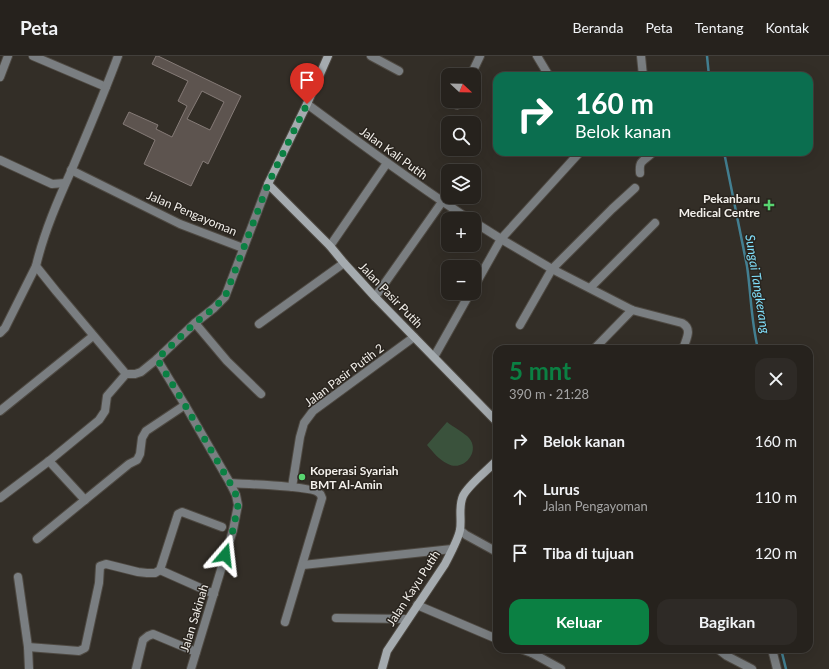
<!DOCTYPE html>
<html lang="id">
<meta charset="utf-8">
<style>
body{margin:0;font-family:Lato,sans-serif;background:#2e2a26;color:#f1f3f6;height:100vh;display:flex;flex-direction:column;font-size:15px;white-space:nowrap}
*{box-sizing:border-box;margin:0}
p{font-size:13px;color:#a4a4a4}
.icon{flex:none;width:22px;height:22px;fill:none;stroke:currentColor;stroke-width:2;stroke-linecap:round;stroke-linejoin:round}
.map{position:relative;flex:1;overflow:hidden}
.sheet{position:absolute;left:493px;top:289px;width:320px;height:308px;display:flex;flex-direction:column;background:#26221d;border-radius:12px;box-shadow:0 4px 16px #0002,0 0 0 1px #423f3b}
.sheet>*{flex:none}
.top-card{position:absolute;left:493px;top:16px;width:320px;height:84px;border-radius:12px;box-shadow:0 4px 16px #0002,0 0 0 1px #423f3b;background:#0b6e4f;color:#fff;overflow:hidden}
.needle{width:26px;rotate:112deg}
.tools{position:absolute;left:441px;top:12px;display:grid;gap:8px}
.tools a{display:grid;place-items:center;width:40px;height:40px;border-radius:8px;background:#26221d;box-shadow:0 4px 16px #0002,0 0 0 1px #423f3b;font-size:20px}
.pin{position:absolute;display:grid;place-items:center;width:34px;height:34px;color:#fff;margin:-41px -17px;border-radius:50% 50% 50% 0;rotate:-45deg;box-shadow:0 0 4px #0007}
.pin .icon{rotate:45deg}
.me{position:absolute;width:44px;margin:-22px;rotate:17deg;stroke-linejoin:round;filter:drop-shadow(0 0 3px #0008)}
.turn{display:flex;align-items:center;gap:14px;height:84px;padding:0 16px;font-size:18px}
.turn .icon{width:52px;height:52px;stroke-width:2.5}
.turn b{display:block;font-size:28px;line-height:34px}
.round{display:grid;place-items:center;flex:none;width:42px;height:42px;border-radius:12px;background:#2e2a26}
.summary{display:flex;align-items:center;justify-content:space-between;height:68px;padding:0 16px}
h1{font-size:24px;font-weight:700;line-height:30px;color:#0b8043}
.action{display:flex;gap:8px;margin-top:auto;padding:8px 16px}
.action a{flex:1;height:46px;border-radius:12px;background:#0b8043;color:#fff;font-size:16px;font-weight:700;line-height:46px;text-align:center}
.action a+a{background:#2e2a26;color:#f1f3f6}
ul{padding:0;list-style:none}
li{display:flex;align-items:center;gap:12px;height:56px;padding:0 16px}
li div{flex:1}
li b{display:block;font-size:15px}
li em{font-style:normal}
header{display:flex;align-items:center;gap:24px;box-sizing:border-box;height:56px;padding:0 20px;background:#26221d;border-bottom:1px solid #423f3b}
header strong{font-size:19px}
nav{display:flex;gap:22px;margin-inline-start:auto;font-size:14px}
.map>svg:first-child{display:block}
.green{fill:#3a523c}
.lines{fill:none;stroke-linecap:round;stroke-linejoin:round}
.stream{stroke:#437f91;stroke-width:2.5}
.building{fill:#5d544f;stroke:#857b77;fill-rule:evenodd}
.street-casing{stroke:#4e4942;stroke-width:10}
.secondary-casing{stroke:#4e4942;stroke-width:10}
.street{stroke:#7a7e81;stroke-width:8}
.secondary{stroke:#a5abaf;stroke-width:8}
.route{stroke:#0b8043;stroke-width:7;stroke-dasharray:0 12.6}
.poi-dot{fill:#58d570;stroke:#29241e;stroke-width:1.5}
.labels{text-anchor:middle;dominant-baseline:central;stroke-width:3;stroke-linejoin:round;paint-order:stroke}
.street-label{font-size:12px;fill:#f2efea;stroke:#29241e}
.poi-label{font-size:12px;font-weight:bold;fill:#f2efea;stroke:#29241e;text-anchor:end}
.water-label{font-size:13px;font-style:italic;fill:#81e0fc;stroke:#29241e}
</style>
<header>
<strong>Peta</strong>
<nav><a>Beranda</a><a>Peta</a><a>Tentang</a><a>Kontak</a></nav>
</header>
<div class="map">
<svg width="829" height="613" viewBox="0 0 829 613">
<rect width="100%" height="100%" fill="#332e27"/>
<path class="green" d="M447,366C452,370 466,378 469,382C481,396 463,416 448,408C439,404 433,396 427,389Z"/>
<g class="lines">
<g class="stream">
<polyline points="707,0 709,20"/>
<path d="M724,96L747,210C751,237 751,265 758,293"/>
<polyline points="781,593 786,613"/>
</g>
</g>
<path class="building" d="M156,0H158L241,40L208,108L203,105L191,130L144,108L155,84L123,68L129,56L158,69L156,73L172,81L187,50L178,45L188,25L152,8ZM202,35L224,46L210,74L187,63Z"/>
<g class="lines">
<defs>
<g id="street">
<polyline points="33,0 106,31"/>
<path d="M118,0C104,38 88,75 72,113C58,144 44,176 36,210L56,235L126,318H135L141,316L157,303L195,267L214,252L225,241L268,128"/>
<polyline points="371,0 399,15"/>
<polyline points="537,0 549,20"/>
<polyline points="641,0 643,20"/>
<polyline points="471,19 480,0"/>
<polyline points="0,21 8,0"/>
<path d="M307,48C360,87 413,127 469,163"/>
<polyline points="457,49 459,45"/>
<polyline points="0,104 52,128 65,127"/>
<polyline points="71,114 180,168 243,192"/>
<path d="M640,117C639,105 642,106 651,98V96"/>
<path d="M474,166L501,183L552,213L632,254L682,267C693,273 686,283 683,293"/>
<polyline points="330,190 387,107"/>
<polyline points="474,231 501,183 580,96"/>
<polyline points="590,232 655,167"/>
<polyline points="375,241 442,146"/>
<polyline points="195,267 227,305 261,338"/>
<polyline points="259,268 344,207"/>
<polyline points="520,269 552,213 612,153 635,132"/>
<polyline points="0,277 5,272 36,210"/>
<polyline points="594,293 632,254"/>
<polyline points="434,301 470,237"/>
<polyline points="157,303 185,349 230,427 236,439 238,449 233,474 191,613"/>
<polyline points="0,355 93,280"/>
<polyline points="49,405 85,444"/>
<path d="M230,427C243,428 313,430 319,437C321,438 321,440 322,442L285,566"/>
<polyline points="292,431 300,381 304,367 313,355 414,281"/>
<polyline points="0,442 49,405 99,364 105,355 107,340 126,318"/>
<polyline points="460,474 466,479 497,496"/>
<polyline points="37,483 129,408 137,404 140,398 142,382 146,375 185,349"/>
<polyline points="303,509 452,493"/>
<polyline points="160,514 214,538"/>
<polyline points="18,521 28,591 29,613"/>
<polyline points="417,549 497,583"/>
<polyline points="336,562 407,563"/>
<polyline points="28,591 79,595 85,592 99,527 100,510 106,508 138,516 147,517 155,517 160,514 178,458 182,456 222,471"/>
<polyline points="521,593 532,597 537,593"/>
<polyline points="718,593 727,600 752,613"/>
<polyline points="772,593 777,613"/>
<polyline points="532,597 561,613"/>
<polyline points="136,613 143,584 148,580 153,578 196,596"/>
</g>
<g id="secondary">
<polyline points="328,0 307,48 268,128 330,190 344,207 375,241 497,366"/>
<path d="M382,613L387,595L445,508C450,498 458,484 460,474C462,463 458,451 463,440C468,429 488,414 497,404"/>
</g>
</defs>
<use href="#street" class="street-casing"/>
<use href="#secondary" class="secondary-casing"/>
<use href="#street" class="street"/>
<use href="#secondary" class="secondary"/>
</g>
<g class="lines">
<polyline class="route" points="225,499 233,474 238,449 236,439 230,427 185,349 157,303 195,267 214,252 225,241 268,128 307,48"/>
</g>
<g class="poi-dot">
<path d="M767 143h4v4h4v4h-4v4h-4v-4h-4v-4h4z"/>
<circle cx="302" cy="421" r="4"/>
</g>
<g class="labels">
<g class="street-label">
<text transform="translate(394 97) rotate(36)">Jalan Kali Putih</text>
<text transform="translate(192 157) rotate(23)">Jalan Pengayoman</text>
<text transform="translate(391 239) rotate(46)">Jalan Pasir Putih</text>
<text transform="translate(344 319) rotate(-37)">Jalan Pasir Putih 2</text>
<text transform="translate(413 532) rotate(-57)">Jalan Kayu Putih</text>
<text transform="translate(194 562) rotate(-73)">Jalan Sakinah</text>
</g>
<g class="poi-label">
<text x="760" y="142">Pekanbaru<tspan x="760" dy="14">Medical Centre</tspan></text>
<text x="310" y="414" text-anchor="start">Koperasi Syariah<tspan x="310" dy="14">BMT Al-Amin</tspan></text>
</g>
<g class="water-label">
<text transform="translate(758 228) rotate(81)">Sungai Tangkerang</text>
</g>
</g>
</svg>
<div class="tools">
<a><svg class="needle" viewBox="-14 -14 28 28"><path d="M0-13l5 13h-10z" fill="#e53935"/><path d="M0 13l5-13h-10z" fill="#a4a4a4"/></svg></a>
<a><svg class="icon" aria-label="search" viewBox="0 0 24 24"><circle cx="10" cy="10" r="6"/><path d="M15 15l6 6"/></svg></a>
<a><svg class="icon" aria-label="layers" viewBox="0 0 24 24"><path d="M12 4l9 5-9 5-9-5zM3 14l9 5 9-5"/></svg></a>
<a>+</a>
<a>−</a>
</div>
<div class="pin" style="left:307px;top:48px;background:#d93025"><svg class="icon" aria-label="arrive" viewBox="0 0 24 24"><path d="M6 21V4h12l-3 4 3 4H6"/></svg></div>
<svg class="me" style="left:225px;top:499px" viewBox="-20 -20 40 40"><path d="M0-17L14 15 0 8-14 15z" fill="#0b8043" stroke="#fff" stroke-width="4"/></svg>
<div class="top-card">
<div class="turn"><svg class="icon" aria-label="right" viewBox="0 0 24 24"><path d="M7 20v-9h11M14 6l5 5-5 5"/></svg><div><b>160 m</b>Belok kanan</div></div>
</div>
<section class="sheet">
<div class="summary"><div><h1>5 mnt</h1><p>390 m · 21:28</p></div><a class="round"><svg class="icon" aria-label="close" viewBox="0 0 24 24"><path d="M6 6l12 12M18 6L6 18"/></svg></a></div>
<ul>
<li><svg class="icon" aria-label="right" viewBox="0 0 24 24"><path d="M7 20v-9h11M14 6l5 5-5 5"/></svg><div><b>Belok kanan</b></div><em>160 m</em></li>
<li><svg class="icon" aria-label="ahead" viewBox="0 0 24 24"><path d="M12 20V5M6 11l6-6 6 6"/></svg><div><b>Lurus</b><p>Jalan Pengayoman</p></div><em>110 m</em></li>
<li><svg class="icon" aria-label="arrive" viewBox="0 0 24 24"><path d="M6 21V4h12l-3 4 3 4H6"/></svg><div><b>Tiba di tujuan</b></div><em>120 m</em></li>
</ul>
<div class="action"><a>Keluar</a><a>Bagikan</a></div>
</section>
</div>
